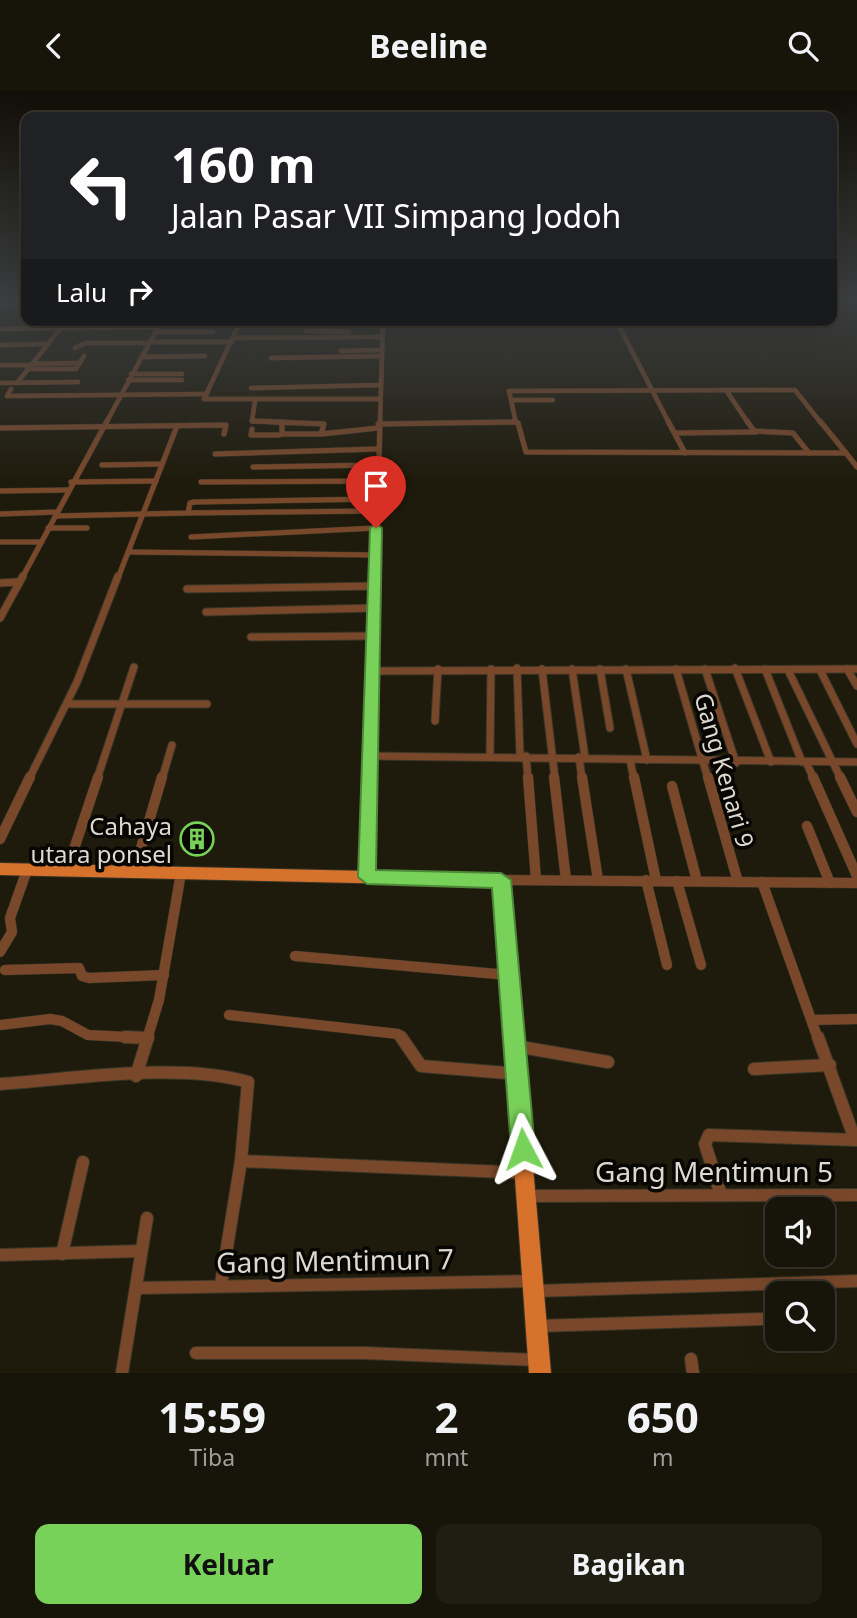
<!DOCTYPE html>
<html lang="id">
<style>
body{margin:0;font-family:"Noto Sans",sans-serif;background:#201d12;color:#f1f3f6;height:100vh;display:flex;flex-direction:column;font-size:26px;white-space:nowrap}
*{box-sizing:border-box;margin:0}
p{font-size:23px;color:#9e9e9c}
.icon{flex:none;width:38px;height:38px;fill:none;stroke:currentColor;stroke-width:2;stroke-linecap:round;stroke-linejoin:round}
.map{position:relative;height:1282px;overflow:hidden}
.side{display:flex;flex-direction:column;background:#171409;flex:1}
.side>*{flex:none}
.banner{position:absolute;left:21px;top:21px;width:816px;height:214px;border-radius:14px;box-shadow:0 7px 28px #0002,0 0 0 2px #36332a;background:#202124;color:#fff;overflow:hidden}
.fabs{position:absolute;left:765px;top:1106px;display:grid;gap:14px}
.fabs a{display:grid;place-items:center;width:70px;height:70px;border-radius:14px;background:#171409;box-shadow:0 7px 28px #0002,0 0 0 2px #36332a;font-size:35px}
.pin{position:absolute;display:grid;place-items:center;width:60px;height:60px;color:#fff;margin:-72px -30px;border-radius:50% 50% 50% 0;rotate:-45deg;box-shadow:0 0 7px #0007}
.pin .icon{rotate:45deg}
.me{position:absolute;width:77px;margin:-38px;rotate:356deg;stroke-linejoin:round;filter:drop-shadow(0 0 5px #0008)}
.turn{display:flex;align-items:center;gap:24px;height:147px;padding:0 35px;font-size:32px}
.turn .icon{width:91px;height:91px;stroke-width:2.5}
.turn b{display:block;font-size:49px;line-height:60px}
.then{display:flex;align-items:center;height:66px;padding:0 35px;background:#0003;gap:14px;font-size:26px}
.eta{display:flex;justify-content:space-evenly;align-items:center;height:119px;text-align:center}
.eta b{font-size:42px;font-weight:700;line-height:49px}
.action{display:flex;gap:14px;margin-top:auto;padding:14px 35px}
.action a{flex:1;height:80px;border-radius:14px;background:#78d158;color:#111;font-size:28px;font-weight:700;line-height:80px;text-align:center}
.action a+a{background:#201d12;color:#f1f3f6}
header{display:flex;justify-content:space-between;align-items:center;height:91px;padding:0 35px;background:#171409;font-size:32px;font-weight:700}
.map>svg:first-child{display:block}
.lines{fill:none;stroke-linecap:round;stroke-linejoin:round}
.minor-far4-casing{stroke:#393627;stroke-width:5}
.minor-far3-casing{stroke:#393627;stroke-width:6}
.minor-far2-casing{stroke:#393627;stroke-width:9}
.minor-far1-casing{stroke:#393627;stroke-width:11}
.minor-casing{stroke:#393627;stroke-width:14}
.tertiary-casing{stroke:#393627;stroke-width:1}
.primary-casing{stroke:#393627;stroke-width:2}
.minor-far4{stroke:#79482b;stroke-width:4.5}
.minor-far3{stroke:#79482b;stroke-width:5}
.minor-far2{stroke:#79482b;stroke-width:7}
.minor-far1{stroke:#79482b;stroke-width:10}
.minor{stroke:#79482b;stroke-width:12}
.tertiary{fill:#79482b;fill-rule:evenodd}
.primary{fill:#d7722d;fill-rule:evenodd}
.route{fill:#78d158;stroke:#4e8839;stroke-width:2}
.labels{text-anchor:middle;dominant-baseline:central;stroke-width:7;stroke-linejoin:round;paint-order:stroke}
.street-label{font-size:24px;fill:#dcd9d0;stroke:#070602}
.poi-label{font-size:24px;fill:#dcd9d0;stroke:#070602;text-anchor:end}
.near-street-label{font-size:28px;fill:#dcd9d0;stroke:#070602}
</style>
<header><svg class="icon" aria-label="back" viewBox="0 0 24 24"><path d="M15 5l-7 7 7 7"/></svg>Beeline<svg class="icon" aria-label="search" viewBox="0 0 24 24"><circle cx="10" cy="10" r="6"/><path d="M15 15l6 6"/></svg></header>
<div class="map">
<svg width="857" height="1282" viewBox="0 0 857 1282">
<rect width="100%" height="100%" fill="#1f1b0c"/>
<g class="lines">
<defs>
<g id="minor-far4">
<polyline points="0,214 26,214"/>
<polyline points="241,229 204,308 380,308"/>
<polyline points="616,229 669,332"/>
<polyline points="162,231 223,229"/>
<polyline points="0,238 158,236"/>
<polyline points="306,240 349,241"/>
<polyline points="155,241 213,241"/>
<polyline points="233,247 382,246"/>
<polyline points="150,251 232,251"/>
<polyline points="0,254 47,253"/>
<polyline points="75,257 85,252 149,252"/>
<polyline points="341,260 381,259"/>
<polyline points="141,266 205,265"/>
<polyline points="271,267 381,265"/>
<polyline points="31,273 79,272"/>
<polyline points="0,274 30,274"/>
<polyline points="27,278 76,278 84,265"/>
<polyline points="131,283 182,283"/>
<polyline points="128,289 182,289"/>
<polyline points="0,292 78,291"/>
<polyline points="17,292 60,238"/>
<polyline points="251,297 380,294"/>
<polyline points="11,298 7,305 207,303"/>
<polyline points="726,299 748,332"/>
<polyline points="512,309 553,309"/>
<polyline points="255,310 252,330 289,332"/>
<polyline points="106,332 162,229"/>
<polyline points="380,332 383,229"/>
<polyline points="477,332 514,331"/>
<polyline points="516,332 509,300 795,299 821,332"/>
</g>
<g id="minor-far3">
<polyline points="252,330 324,333 321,343 282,343"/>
<polyline points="514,330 518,332 526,361 846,362"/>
<polyline points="668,330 685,362"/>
<polyline points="747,330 754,340 793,342 809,362"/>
<polyline points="820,330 846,362"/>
<polyline points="378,333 514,331"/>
<polyline points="0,337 226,334 224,343"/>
<polyline points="252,338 251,344 279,344 282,343 282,331"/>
<polyline points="675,342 756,341"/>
<polyline points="321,343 378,337"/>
<polyline points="846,362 857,376"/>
<polyline points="215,363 377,358"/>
<polyline points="102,374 162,373"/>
<polyline points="253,376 377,374"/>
<polyline points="71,391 156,390"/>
<polyline points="201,391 378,390"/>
<polyline points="0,400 68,399"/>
<polyline points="188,422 377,420"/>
<polyline points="0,423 57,421"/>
<polyline points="55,425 188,422 190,412 194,411 378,408"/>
<polyline points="48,437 87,437"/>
<polyline points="191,446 376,437"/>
<polyline points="0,451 40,451"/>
<polyline points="128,461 376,464"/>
<polyline points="22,487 107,330"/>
<polyline points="118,487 177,335"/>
<polyline points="376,487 380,330"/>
</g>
<g id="minor-far2">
<polyline points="0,492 18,491"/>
<polyline points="187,498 376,495"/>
<polyline points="206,521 375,517"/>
<polyline points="0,527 23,485"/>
<polyline points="251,546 375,545"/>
<polyline points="517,577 520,664"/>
<polyline points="735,577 771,671"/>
<polyline points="542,578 555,688"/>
<polyline points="572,578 585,666"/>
<polyline points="600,578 610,637"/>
<polyline points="626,578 647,669"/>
<polyline points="676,578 708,688"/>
<polyline points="705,578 736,672"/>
<polyline points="765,578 802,671"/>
<polyline points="847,578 857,595"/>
<polyline points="788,579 841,688"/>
<polyline points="820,579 857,653"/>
<polyline points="373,580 857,578"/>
<polyline points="67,613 207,613"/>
<polyline points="435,630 438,578"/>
<polyline points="490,663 491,578"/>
<polyline points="369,665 857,671"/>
<polyline points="526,665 528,688"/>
<polyline points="579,666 582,688"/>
<polyline points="630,669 634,688"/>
<polyline points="806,671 814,688"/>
<polyline points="29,688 77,591 118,485"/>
<polyline points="97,688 134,576"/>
<polyline points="162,688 172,654"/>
<polyline points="370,688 376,485"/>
</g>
<g id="minor-far1">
<polyline points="528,686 536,789"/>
<polyline points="554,686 566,789"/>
<polyline points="582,686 598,789"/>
<polyline points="634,686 656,789"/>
<polyline points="708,686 738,791"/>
<polyline points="813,686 857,785"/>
<polyline points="840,686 857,721"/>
<polyline points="672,695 697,790"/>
<polyline points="807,735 830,792"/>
<polyline points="0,748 30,686"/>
<polyline points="67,779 98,686"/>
<polyline points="134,781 162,686"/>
<polyline points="367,786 370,686"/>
<polyline points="646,789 667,874"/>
<polyline points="677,790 701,874"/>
<polyline points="762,791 818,948"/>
<polyline points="0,861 12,841 10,827 27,779"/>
<polyline points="295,865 508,884"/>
<polyline points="5,879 79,877 82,885 89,887 164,884"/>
<polyline points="229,924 398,943 403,948"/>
<polyline points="813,929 857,928"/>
<polyline points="0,934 50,928 62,930 88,944 148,947"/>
<polyline points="147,948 159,909 181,782"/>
</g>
<g id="minor">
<polyline points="125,946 148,947"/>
<polyline points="401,946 421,975 518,983"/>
<polyline points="818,946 855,1049"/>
<polyline points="515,955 608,971"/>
<polyline points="754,978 830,974"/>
<polyline points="136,985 148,946"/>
<path d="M0,993C74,988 178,971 248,991L241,1070L221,1193"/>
<polyline points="241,1070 525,1082"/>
<polyline points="721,1104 705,1053 709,1044 857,1049"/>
<polyline points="528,1105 857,1104"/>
<polyline points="62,1163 83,1071"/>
<polyline points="0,1164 141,1160"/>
<polyline points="136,1197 532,1190"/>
<polyline points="535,1200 857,1190"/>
<polyline points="538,1235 762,1228"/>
<polyline points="196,1262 365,1262 536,1269"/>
<polyline points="691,1268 693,1282"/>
<polyline points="122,1282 147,1127"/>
</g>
<polygon id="tertiary" points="501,784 857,787 857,797 501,794 497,792 495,789 497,786"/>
<polygon id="primary" points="0,772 501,783 506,785 508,789 551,1282 529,1282 494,795 0,784"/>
</defs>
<use href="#minor-far4" class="minor-far4-casing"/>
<use href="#minor-far3" class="minor-far3-casing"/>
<use href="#minor-far2" class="minor-far2-casing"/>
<use href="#minor-far1" class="minor-far1-casing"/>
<use href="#minor" class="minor-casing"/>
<use href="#tertiary" class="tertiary-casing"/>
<use href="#primary" class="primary-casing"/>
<use href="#minor-far4" class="minor-far4"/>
<use href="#minor-far3" class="minor-far3"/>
<use href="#minor-far2" class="minor-far2"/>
<use href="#minor-far1" class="minor-far1"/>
<use href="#minor" class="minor"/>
<use href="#tertiary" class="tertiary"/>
<use href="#primary" class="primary"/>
</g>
<linearGradient id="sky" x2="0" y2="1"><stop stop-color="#110f07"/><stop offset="0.54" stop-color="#3c3f40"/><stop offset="1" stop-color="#3c3f40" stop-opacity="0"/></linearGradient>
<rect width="857" height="390" fill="url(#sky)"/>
<polygon class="route" points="376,433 382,437 376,779 501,782 511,789 535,1058 531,1066 523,1069 515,1066 511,1058 492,797 367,793 358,786 370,437"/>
<defs>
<symbol id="building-ring" viewBox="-11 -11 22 22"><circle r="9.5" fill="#070602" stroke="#78d158" stroke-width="1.5"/><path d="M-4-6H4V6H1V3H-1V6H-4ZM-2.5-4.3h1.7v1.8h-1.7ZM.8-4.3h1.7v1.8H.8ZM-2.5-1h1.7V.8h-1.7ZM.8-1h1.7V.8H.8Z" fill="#78d158"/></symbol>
</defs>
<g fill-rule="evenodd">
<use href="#building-ring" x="178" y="729" width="38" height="38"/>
</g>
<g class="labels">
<g class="street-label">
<text transform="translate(725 679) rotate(74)">Gang Kenari 9</text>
</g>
<g class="poi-label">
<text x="172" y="734">Cahaya<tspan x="172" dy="28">utara ponsel</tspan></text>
</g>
<g class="near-street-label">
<text x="714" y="1080">Gang Mentimun 5</text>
<text transform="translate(335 1169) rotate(-1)">Gang Mentimun 7</text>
</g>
</g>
</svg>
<div class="fabs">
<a><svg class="icon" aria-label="sound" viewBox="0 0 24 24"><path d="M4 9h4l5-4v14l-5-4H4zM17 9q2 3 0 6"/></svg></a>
<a><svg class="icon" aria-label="search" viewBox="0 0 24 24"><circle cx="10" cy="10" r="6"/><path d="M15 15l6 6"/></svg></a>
</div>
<div class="pin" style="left:376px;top:437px;background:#d93025"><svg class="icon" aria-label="arrive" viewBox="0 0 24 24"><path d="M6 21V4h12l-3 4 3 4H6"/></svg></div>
<svg class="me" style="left:523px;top:1058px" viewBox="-20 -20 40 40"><path d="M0-17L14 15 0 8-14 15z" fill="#78d158" stroke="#fff" stroke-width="4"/></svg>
<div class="banner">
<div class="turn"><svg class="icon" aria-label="left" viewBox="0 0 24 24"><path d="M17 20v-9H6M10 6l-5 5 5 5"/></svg><div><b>160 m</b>Jalan Pasar VII Simpang Jodoh</div></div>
<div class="then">Lalu<svg class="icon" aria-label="right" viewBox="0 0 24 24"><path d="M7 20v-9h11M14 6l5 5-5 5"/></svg></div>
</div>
</div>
<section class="side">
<div class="eta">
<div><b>15:59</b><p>Tiba</p></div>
<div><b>2</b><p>mnt</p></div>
<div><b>650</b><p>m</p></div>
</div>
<div class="action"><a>Keluar</a><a>Bagikan</a></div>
</section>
